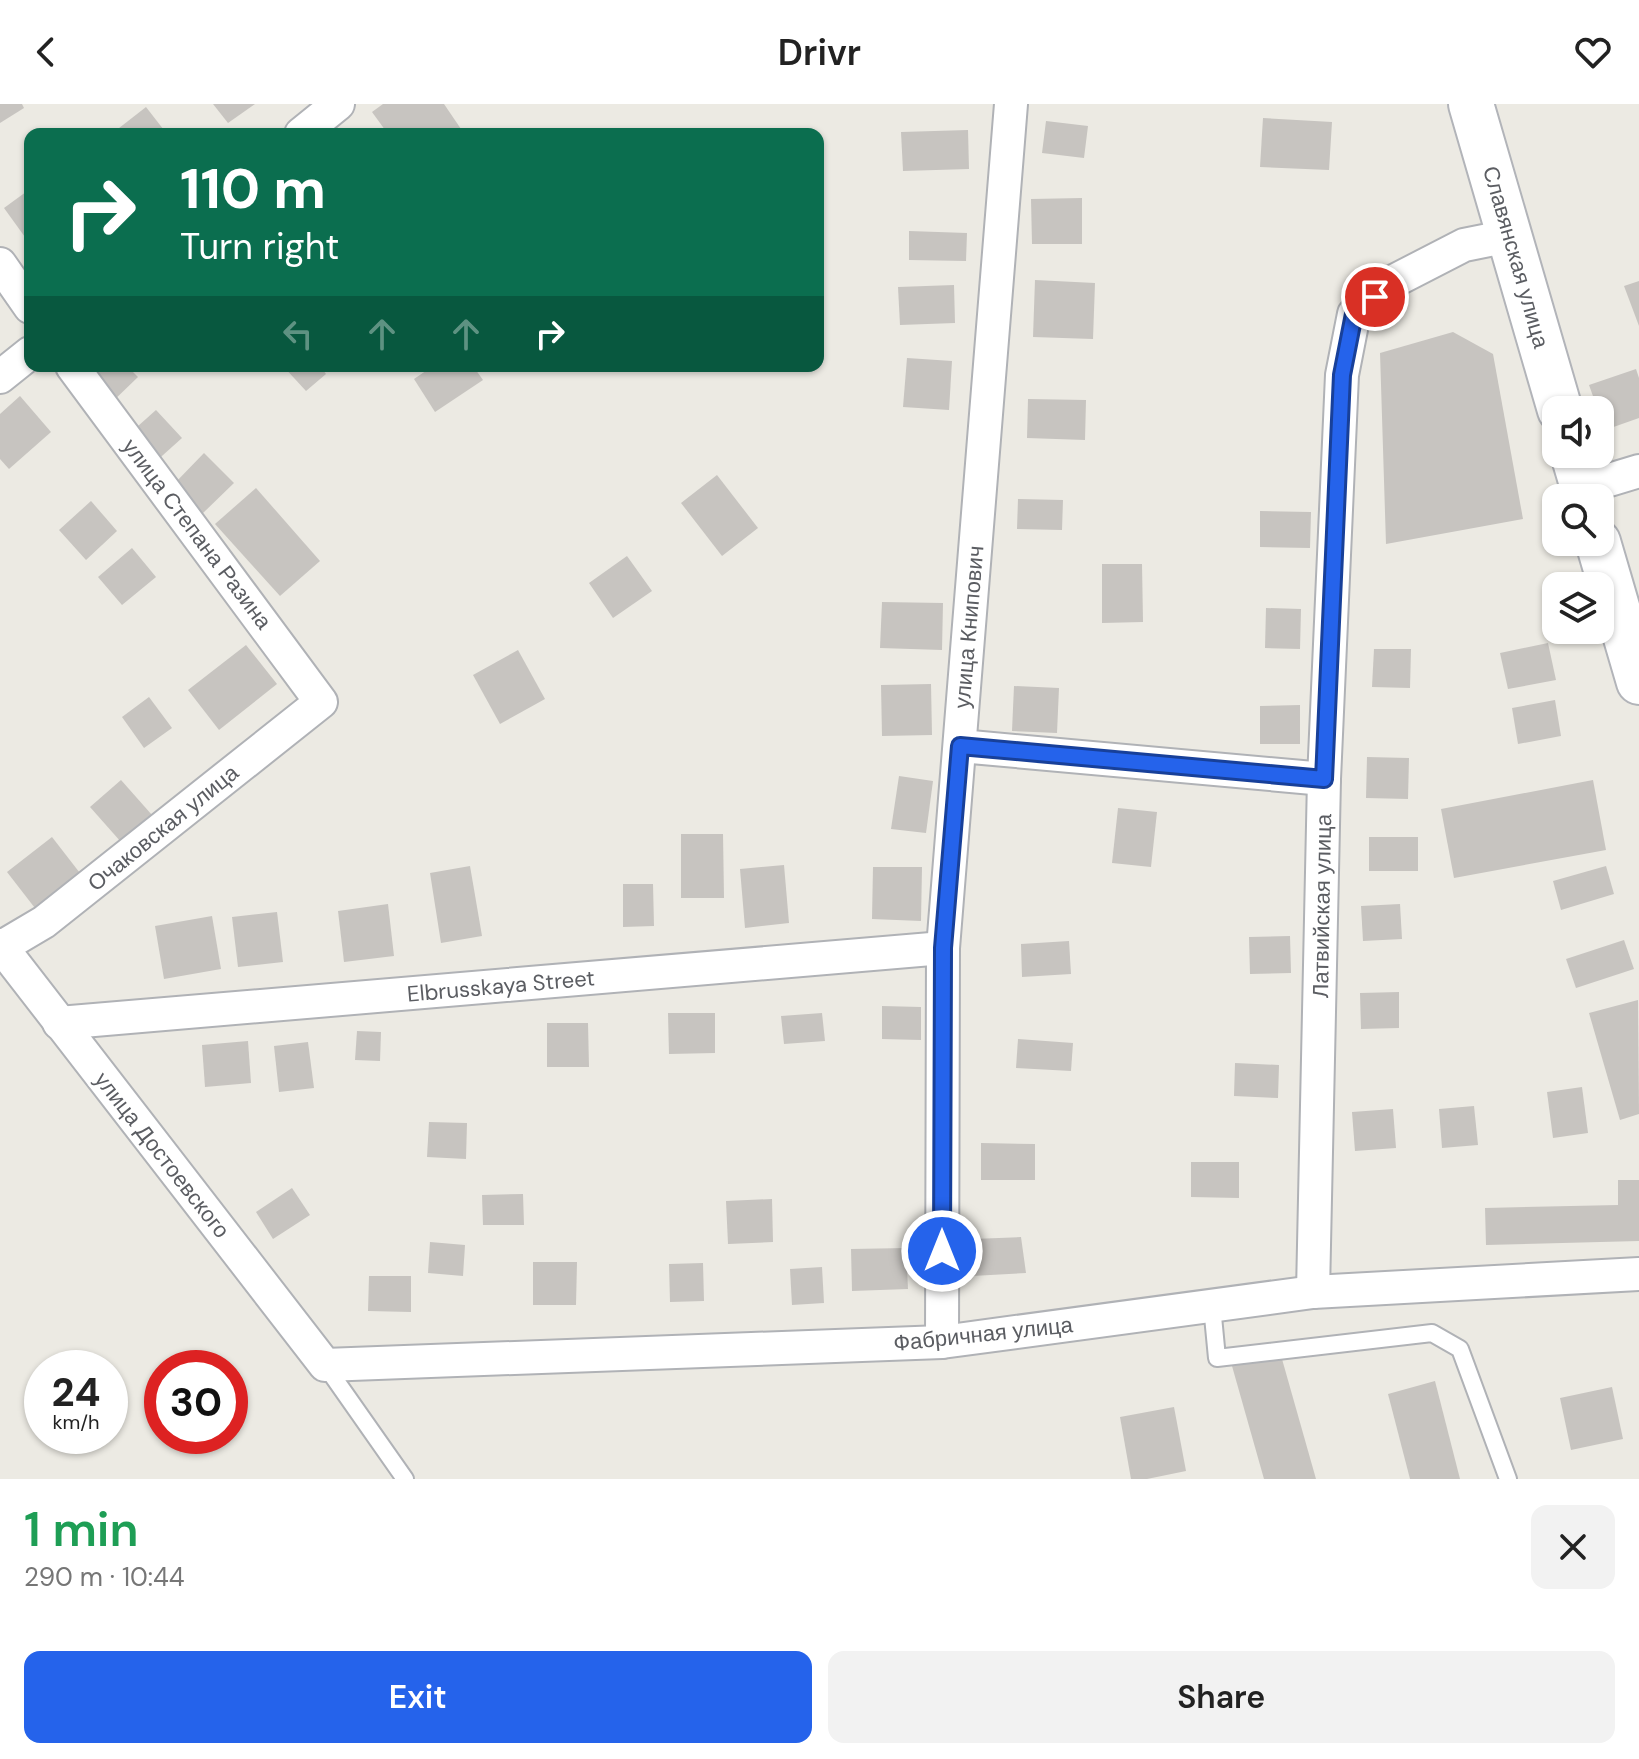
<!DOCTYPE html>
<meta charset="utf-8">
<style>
body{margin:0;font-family:"DM Sans",sans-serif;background:#f2f2f2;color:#222;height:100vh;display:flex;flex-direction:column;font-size:30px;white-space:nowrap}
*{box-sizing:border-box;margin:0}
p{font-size:26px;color:#767676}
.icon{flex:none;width:44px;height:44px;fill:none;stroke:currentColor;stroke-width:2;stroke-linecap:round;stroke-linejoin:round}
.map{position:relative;height:1375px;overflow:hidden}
.panel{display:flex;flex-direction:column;background:#fff;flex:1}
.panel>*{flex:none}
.top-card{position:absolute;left:24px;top:24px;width:800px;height:244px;border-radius:16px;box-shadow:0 2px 6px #0004;background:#0b6e4f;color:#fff;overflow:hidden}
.tools{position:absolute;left:1542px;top:292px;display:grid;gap:16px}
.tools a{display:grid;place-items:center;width:72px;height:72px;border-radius:16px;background:#fff;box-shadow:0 2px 6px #0004;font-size:40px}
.speed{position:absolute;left:24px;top:1246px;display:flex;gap:16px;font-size:40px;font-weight:700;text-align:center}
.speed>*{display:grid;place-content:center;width:104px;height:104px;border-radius:50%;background:#fff;box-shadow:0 2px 6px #0004;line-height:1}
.speed small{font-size:20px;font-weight:400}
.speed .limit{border:12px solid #d22;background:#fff;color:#111}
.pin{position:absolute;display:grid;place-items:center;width:68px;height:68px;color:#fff;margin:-34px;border:4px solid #fff;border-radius:50%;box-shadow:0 2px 8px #0007}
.me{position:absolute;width:88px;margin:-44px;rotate:0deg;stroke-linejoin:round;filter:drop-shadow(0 0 6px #0008)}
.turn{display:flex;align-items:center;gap:28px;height:168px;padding:0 24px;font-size:36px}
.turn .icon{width:104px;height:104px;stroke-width:2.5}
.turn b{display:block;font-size:56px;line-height:68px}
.lanes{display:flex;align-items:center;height:76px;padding:0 24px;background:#0003;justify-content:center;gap:40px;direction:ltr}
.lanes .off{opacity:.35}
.round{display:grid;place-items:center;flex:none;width:84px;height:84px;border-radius:16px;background:#f2f2f2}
.overview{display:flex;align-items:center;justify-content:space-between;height:136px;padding:0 24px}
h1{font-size:48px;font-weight:600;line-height:60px;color:#1e9e55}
.cta{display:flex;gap:16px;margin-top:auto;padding:16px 24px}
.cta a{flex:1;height:92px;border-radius:16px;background:#2563eb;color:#fff;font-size:32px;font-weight:600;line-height:92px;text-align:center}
.cta a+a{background:#f2f2f2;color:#222}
header{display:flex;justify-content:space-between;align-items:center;height:104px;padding:0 24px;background:#fff;font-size:36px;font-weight:600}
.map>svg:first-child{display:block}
.building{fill:#c7c4c0}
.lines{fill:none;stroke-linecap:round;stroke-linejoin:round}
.lane-casing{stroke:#b0b2b6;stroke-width:20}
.street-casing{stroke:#b0b2b6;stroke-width:36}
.secondary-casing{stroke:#b2b4b9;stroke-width:48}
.lane{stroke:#fff;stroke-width:16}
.street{stroke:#fff;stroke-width:32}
.secondary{stroke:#fff;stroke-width:44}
.route-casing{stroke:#184099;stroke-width:20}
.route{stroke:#2563eb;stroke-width:14}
.labels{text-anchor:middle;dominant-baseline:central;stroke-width:6;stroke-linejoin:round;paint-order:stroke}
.street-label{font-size:22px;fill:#5b5d62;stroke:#fff}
</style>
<header><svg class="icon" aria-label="back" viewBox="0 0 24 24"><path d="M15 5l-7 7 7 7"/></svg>Drivr<svg class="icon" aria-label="heart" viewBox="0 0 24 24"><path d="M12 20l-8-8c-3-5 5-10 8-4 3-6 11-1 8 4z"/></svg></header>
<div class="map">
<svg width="1639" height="1375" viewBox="0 0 1639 1375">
<rect width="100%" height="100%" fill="#eceae3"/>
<g class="building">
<polygon points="0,0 22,0 24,4 0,19"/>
<polygon points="213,0 255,0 228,19"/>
<polygon points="383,0 444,0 461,25 454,30 388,30 372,8"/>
<polygon points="146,3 167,30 116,30 114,28"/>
<polygon points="1263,14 1332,18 1329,66 1260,63"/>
<polygon points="1046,17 1088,22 1084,54 1042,49"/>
<polygon points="968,26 969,65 903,67 901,28"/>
<polygon points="30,85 30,140 4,104"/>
<polygon points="1082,94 1082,140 1032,140 1031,95"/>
<polygon points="909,127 967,129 966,157 909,156"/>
<polygon points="1035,176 1095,179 1093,235 1033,233"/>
<polygon points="1639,177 1639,222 1624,182"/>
<polygon points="954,181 955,219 900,221 898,183"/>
<polygon points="1453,228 1493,250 1523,415 1386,440 1380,249"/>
<polygon points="907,254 952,257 949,306 903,303"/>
<polygon points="78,262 127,262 138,273 109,301"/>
<polygon points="283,262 320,262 326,270 306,287"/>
<polygon points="433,262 473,262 483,276 435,308 414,275"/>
<polygon points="1636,265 1639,274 1639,314 1605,326 1600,306 1598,306 1589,281"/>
<polygon points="20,292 51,328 9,365 0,355 0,310"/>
<polygon points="1028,295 1086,296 1085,336 1027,334"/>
<polygon points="156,306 182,334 153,360 128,331"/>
<polygon points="204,349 234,379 202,410 173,381"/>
<polygon points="717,371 758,424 722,452 681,399"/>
<polygon points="256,384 320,457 280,492 215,420"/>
<polygon points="1018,395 1063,396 1062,426 1017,425"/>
<polygon points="91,397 117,427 86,456 59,426"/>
<polygon points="1260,407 1311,408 1310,444 1260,443"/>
<polygon points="132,444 156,473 122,501 98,473"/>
<polygon points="627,452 652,487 613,514 589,479"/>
<polygon points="1102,460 1142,460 1143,518 1102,519"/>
<polygon points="882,498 943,499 942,546 880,544"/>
<polygon points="1266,504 1301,505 1300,545 1265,544"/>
<polygon points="1548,539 1556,576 1508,585 1500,549"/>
<polygon points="246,541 277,580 219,626 188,586"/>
<polygon points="1374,545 1411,545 1410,584 1372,583"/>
<polygon points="518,546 545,595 500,620 473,571"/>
<polygon points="931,580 932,631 882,632 881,581"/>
<polygon points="1014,582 1059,584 1057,629 1012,627"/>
<polygon points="149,593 172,624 144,644 122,613"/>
<polygon points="1555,596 1561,632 1518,640 1512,604"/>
<polygon points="1300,601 1300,640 1260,640 1260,602"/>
<polygon points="1367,653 1409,654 1408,695 1366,694"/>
<polygon points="899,672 933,677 926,729 891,725"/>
<polygon points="121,676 152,711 121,738 90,703"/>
<polygon points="1593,676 1606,746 1454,774 1441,705"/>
<polygon points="1118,704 1157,708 1151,763 1112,759"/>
<polygon points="681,730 723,730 724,794 681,794"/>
<polygon points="52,733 83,773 38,808 7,768"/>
<rect x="1369" y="733" width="49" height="34"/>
<polygon points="784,761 789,819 745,824 740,765"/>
<polygon points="470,762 482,832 441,839 430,769"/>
<polygon points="1606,762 1614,790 1561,806 1553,777"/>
<polygon points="873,763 922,763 921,817 872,815"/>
<polygon points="623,780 653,780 654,822 623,823"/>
<polygon points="388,800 394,852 344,858 338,807"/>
<polygon points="1400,800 1402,835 1363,837 1361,802"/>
<polygon points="277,808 283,858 238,863 232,813"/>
<polygon points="212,812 221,865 164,875 155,822"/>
<polygon points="1290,832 1291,869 1250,870 1249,833"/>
<polygon points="1624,836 1634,865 1576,884 1566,855"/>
<polygon points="1069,837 1071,870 1022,873 1021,840"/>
<polygon points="1399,888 1399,924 1361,925 1360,889"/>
<polygon points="1638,896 1639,1010 1620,1016 1589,909"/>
<polygon points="882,902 921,903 921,936 882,935"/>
<polygon points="668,909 715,909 715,949 669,950"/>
<polygon points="822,909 825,937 784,940 781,912"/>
<polygon points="547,919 588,919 589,963 547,963"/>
<polygon points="357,927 381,928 380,957 355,956"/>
<polygon points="1018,935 1073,939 1071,967 1016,964"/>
<polygon points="248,937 251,979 205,983 202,941"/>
<polygon points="308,938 314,984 279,988 274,942"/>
<polygon points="1235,959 1279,961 1278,994 1234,992"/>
<polygon points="1582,983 1588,1029 1553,1034 1547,988"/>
<polygon points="1474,1002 1478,1041 1442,1044 1439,1005"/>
<polygon points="1393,1005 1396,1044 1355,1047 1352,1008"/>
<polygon points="429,1018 467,1019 466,1055 427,1053"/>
<polygon points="981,1039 1035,1040 1035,1076 981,1076"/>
<polygon points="1191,1058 1239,1058 1239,1094 1191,1093"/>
<polygon points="1618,1076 1639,1076 1639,1137 1486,1141 1485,1104 1618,1101"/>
<polygon points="292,1084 310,1111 273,1135 256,1108"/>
<polygon points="523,1090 524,1121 483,1121 482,1091"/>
<polygon points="772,1095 773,1138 728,1140 726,1097"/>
<polygon points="1021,1133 1026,1169 972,1172 973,1135"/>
<polygon points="430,1138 465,1141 463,1172 428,1169"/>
<polygon points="906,1144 908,1185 852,1187 851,1145"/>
<polygon points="533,1158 577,1158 576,1201 533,1201"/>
<polygon points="703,1159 704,1197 670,1198 669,1160"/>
<polygon points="822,1163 824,1199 792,1201 790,1165"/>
<polygon points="369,1172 411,1172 411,1208 368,1207"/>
<polygon points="1280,1248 1316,1375 1264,1375 1232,1262"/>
<polygon points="1435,1277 1460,1375 1410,1375 1388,1290"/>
<polygon points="1612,1283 1623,1335 1571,1346 1560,1294"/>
<polygon points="1174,1303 1186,1367 1147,1375 1131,1375 1120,1313"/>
</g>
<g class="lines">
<defs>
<g id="lane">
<polyline points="1212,1202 1217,1254 1432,1229 1460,1245 1508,1375"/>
<polyline points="325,1261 405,1375"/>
</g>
<g id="street">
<polyline points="301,30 338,0"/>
<polyline points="0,160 30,203"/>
<polyline points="0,273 30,249"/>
<polyline points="1583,384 1639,367"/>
<polyline points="960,642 1324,675"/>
<polyline points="0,841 325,1261 942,1238 1313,1188 1639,1170"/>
<polyline points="0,844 44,818 321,598 72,262"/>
<polyline points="59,919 943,844"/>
<polyline points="1313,1188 1324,675 1342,271 1354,210 1396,176 1464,141 1509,132"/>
<polyline points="942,1238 943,844 1011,0"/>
</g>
<g id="secondary">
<polyline points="1471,0 1560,306"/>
<polyline points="1573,350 1586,394"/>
<polyline points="1598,438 1639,578"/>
</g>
</defs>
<use href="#lane" class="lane-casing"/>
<use href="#street" class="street-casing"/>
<use href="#secondary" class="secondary-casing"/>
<use href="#lane" class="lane"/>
<use href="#street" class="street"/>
<use href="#secondary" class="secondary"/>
</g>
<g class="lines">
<defs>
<polyline id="route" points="942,1147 943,844 960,642 1324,675 1342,271 1354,210 1375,193"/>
</defs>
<use href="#route" class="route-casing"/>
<use href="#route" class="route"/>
</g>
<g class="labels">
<g class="street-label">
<text transform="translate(1516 153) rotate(74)">Славянская улица</text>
<text transform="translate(197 430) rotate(53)">улица Степана Разина</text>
<text transform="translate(969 523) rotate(-85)">улица Книпович</text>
<text transform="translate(163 724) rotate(-39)">Очаковская улица</text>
<text transform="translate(1322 802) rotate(-89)">Латвийская улица</text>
<text transform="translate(501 882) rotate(-5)">Elbrusskaya Street</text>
<text transform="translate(162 1051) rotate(52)">улица Достоевского</text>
<text transform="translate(983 1230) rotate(-6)">Фабричная улица</text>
</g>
</g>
</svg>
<div class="tools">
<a><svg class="icon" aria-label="sound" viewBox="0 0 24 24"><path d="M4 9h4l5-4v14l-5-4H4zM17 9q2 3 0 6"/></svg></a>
<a><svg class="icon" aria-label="search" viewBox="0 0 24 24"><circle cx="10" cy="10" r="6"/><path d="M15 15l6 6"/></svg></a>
<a><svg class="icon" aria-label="layers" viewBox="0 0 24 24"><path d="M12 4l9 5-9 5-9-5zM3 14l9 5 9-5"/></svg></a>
</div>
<div class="speed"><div>24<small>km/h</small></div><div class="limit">30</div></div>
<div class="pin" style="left:1375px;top:193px;background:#d93025"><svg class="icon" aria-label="arrive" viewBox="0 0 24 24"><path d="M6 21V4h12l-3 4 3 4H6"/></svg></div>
<svg class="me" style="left:942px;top:1147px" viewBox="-20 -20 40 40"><circle r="17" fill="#2563eb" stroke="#fff" stroke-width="3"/><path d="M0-11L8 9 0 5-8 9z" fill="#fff"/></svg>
<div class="top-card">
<div class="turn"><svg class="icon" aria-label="right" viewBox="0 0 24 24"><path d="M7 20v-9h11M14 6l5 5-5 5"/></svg><div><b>110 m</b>Turn right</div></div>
<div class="lanes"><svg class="icon off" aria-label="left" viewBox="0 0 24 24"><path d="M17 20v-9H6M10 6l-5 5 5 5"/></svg><svg class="icon off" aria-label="ahead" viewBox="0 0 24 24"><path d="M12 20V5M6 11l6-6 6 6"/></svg><svg class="icon off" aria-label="ahead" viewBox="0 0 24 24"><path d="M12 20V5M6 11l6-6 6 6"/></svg><svg class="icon" aria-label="right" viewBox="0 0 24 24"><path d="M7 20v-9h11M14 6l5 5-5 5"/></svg></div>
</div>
</div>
<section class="panel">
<div class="overview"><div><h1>1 min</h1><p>290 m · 10:44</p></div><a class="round"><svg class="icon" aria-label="close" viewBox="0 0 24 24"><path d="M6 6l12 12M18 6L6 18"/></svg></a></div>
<div class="cta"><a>Exit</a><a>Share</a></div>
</section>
